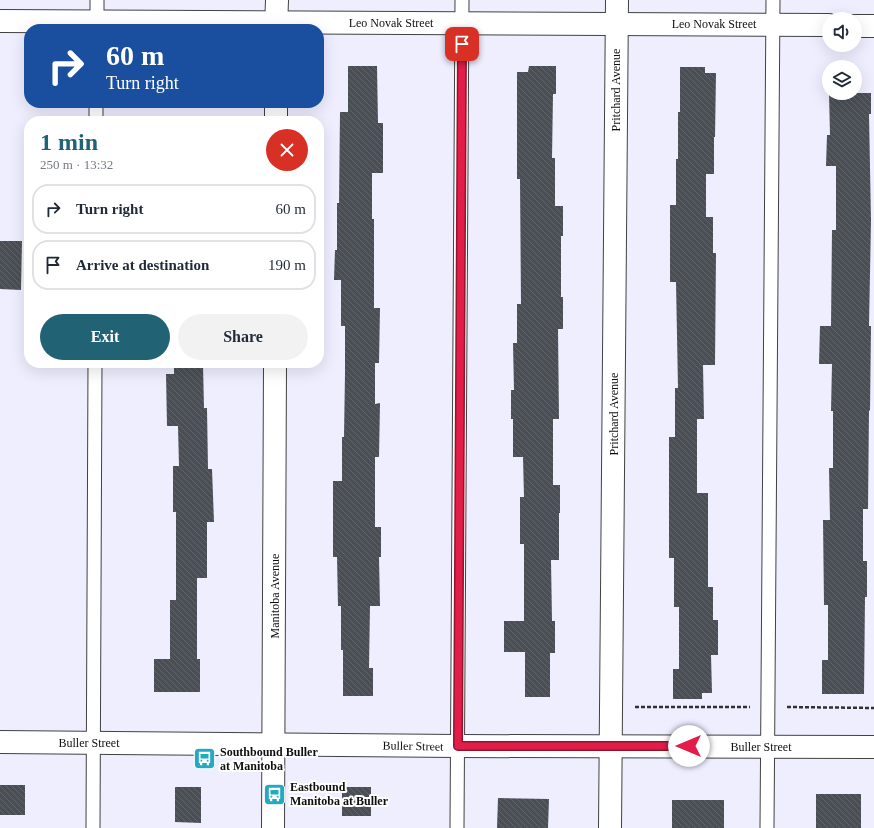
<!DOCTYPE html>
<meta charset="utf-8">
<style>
body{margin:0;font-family:Georgia,serif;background:#f2f2f3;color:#1f2937;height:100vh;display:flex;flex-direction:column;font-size:15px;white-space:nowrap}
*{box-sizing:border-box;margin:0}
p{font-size:13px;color:#747a83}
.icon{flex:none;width:22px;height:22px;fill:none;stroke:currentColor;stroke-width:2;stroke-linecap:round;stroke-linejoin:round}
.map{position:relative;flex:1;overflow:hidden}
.side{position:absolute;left:24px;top:116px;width:300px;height:252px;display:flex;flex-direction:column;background:#fff;border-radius:16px;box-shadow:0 4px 16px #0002}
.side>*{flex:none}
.hud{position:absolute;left:24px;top:24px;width:300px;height:84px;border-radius:16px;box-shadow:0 4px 16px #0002;background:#1a4fa0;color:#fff;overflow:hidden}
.controls{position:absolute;left:822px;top:12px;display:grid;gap:8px}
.controls a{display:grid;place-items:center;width:40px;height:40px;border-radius:50%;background:#fff;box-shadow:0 4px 16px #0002;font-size:20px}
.pin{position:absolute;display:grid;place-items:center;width:34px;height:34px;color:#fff;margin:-17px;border-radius:8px;box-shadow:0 2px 6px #0006}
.me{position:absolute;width:44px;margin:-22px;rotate:270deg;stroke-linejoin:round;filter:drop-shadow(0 0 3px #0008)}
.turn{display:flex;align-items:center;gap:14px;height:84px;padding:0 16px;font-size:18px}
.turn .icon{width:52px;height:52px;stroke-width:2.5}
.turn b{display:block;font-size:28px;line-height:34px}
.round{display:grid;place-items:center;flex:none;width:42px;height:42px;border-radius:21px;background:#f2f2f3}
.summary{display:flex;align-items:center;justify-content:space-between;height:68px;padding:0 16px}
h1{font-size:24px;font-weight:700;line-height:30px;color:#216375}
.primary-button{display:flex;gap:8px;margin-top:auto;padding:8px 16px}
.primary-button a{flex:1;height:46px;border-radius:24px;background:#216375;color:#fff;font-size:16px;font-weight:700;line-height:46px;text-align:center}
.primary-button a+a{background:#f2f2f3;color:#1f2937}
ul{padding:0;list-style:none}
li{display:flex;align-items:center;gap:12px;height:50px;margin:0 8px 6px;padding:0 8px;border:2px solid #e0e1e3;border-radius:16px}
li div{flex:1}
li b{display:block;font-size:15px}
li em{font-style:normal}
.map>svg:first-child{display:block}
.building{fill:url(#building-back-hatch)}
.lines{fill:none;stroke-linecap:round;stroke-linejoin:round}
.lane-casing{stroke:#414141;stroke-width:15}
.street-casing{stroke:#414141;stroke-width:24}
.path{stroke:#303030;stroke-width:2.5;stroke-dasharray:4 2;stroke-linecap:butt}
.lane{stroke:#fff;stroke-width:13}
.street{stroke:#fff;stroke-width:22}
.route-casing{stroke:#92132f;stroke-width:10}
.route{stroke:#e11d48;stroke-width:7}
.labels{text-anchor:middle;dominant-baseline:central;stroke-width:4;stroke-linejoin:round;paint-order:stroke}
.street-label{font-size:12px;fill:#0e0e0e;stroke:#fff}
.poi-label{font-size:12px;font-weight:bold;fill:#0e0e0e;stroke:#fff;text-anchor:start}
</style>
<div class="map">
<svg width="874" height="828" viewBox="0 0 874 828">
<defs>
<pattern id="building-back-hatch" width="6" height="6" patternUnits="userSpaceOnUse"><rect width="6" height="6" fill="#4a4f56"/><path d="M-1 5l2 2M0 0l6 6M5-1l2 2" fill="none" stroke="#606469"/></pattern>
</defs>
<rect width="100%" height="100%" fill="#eef"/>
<g class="building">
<polygon points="348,66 377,66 378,123 383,123 383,173 372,173 372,219 374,219 374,308 380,308 379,363 375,363 375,404 380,403 379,457 375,457 375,527 381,527 381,557 379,557 380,606 370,606 369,668 373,668 373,696 343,696 343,650 341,650 341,606 338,606 337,557 333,557 333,481 342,481 342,437 344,437 345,373 345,326 341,326 341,280 334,280 335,250 337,250 337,203 339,203 340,112 348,112"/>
<polygon points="529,66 556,66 556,94 553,94 552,158 555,158 555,206 563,206 563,236 561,236 561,297 563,297 563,329 558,329 559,419 553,419 553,485 560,485 560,513 559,513 559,560 551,560 552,621 555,621 555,653 550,653 550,697 525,697 525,652 504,652 504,621 524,621 524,544 520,544 520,497 524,497 523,457 513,457 513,419 511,419 511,390 514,390 513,343 517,343 517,304 521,304 520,179 517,179 517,72 528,72"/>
<polygon points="680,67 705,67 705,73 716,73 715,137 714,137 714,174 706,174 706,217 713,217 713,253 716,253 715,365 703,365 704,419 697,419 697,493 708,493 708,587 713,587 713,620 718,620 718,655 711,655 712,693 702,693 702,699 673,699 673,669 679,669 679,607 674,607 674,558 669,558 669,437 675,437 675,388 678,388 676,282 670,282 670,205 676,205 676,159 678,159 678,112 680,112"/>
<polygon points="829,93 871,93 871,114 869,114 871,221 869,326 871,326 870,411 869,410 868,509 863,509 863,561 867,561 867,597 865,597 864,694 822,694 822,660 828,660 828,605 824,605 823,520 830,520 829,468 833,468 833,411 831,411 832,364 819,364 820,326 831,326 832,230 836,230 836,166 826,166 827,135 830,135"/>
<polygon points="0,241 22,241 21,290 0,289"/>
<polygon points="174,364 203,365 204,408 207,408 208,469 212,469 214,522 207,522 207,578 197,578 197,659 200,659 200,692 154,692 154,659 170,659 170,600 176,600 176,512 173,512 173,466 179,466 178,426 167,426 166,374 174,374"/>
<rect x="0" y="785" width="25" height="30"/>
<polygon points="175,787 201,787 201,823 175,822"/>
<rect x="342" y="787" width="29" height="29"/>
<rect x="816" y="794" width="45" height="34"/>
<polygon points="498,798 549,799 548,828 497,828"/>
<rect x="672" y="800" width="52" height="28"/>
</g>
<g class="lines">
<defs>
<g id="lane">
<polyline points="97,28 97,0"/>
<polyline points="96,121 96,103"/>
<polyline points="93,828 95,363"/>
<polyline points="457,828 462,0"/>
<polyline points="767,828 773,0"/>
</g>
<g id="street">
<polyline points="0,21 829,25"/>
<polyline points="855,26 874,26"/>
<polyline points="276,29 277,0"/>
<polyline points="276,121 276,103"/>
<polyline points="0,742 457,746 874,747"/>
<polyline points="273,828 275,363"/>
<polyline points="610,828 617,0"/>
</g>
</defs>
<use href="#lane" class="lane-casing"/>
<use href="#street" class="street-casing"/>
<g class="path">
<polyline points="635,707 750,707"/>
<polyline points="787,707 874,708"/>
</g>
<use href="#lane" class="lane"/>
<use href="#street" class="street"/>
</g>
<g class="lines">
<defs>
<polyline id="route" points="462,44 458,746 689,746"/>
</defs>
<use href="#route" class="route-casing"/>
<use href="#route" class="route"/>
</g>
<defs>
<symbol id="bus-square" viewBox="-11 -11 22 22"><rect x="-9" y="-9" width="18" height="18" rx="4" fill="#23aac0" stroke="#fff"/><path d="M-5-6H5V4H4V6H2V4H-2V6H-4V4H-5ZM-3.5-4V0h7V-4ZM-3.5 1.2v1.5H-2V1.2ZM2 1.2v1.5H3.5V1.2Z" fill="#fff"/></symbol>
</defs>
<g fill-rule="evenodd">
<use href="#bus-square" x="192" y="746" width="25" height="25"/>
<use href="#bus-square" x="262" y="782" width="25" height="25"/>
</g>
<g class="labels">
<g class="street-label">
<text x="391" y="23">Leo Novak Street</text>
<text x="714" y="24">Leo Novak Street</text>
<text transform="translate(616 90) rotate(-90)">Pritchard Avenue</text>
<text transform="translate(614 414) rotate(-90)">Pritchard Avenue</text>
<text transform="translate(275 596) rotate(-90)">Manitoba Avenue</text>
<text x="89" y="743">Buller Street</text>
<text transform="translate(413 746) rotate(1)">Buller Street</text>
<text x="761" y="747">Buller Street</text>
</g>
<g class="poi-label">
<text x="220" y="752">Southbound Buller<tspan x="220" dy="14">at Manitoba</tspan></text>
<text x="290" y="787">Eastbound<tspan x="290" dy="14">Manitoba at Buller</tspan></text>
</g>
</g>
</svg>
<div class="controls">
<a><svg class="icon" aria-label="sound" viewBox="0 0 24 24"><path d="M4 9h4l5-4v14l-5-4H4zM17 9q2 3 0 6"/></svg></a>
<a><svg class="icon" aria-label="layers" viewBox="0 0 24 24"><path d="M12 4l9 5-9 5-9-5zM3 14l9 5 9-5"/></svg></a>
</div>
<div class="pin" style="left:462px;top:44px;background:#d93025"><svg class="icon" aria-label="arrive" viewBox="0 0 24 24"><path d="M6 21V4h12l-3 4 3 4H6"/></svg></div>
<svg class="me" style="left:689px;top:746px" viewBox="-20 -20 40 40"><circle r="19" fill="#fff"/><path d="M0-13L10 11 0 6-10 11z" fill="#e11d48"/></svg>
<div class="hud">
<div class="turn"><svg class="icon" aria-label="right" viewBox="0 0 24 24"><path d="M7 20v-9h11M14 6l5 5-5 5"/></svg><div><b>60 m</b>Turn right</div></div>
</div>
<section class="side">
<div class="summary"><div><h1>1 min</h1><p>250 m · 13:32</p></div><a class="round" style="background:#d93025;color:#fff"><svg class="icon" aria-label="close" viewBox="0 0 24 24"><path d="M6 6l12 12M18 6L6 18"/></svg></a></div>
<ul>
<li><svg class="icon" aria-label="right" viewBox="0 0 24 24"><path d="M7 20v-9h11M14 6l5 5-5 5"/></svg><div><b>Turn right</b></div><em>60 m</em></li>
<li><svg class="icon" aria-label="arrive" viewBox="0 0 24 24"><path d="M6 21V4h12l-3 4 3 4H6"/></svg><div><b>Arrive at destination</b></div><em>190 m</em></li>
</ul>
<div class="primary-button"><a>Exit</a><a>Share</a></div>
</section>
</div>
